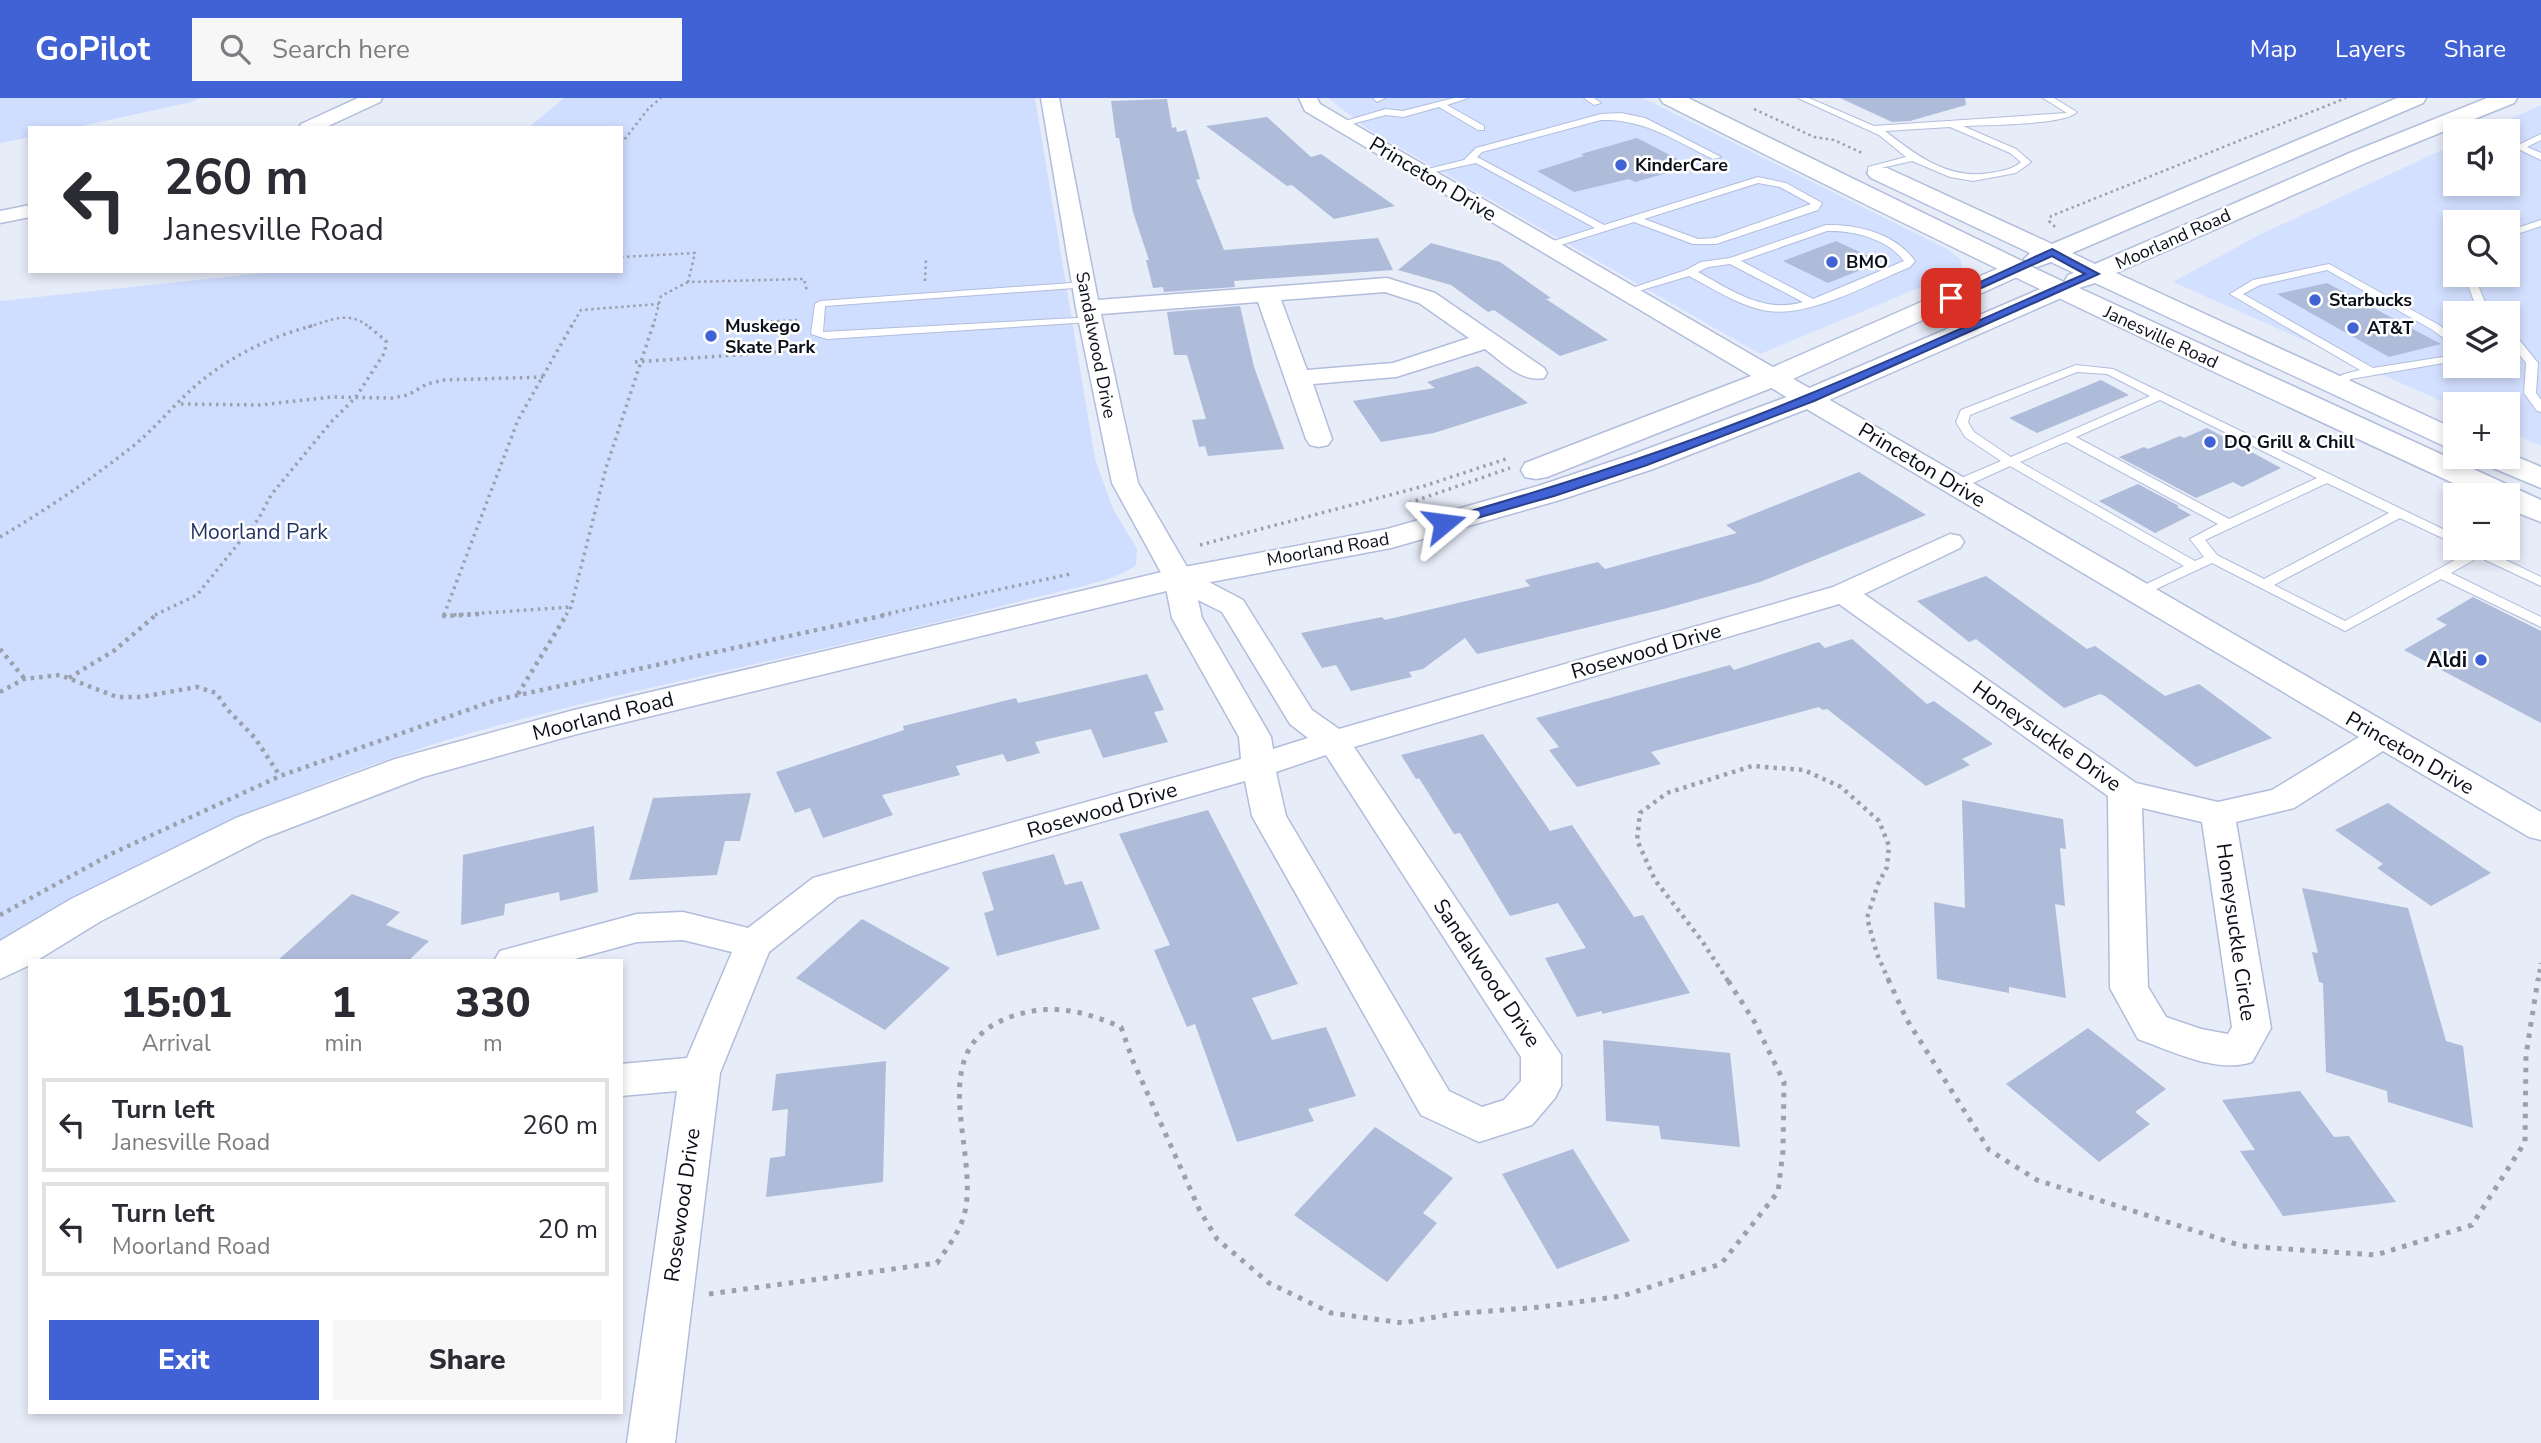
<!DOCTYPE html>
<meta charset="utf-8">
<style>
body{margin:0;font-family:"Nunito Sans",sans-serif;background:#f7f7f7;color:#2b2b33;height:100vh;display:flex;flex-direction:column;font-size:26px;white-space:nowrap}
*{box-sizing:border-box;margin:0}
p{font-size:23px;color:#7c7c81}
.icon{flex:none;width:38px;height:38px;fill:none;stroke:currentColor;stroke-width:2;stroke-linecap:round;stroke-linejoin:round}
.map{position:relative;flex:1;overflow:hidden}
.side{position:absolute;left:28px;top:861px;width:595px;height:455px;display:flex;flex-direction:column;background:#fff;border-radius:0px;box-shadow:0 4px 10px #0003}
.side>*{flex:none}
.top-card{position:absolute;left:28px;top:28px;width:595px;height:147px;border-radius:0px;box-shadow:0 4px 10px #0003;background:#fff;color:#2b2b33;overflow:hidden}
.controls{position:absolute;left:2443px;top:21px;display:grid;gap:14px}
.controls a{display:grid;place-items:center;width:77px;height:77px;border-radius:0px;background:#fff;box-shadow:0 4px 10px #0003;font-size:35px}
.pin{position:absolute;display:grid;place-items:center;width:60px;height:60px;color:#fff;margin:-30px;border-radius:14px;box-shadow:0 4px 10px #0006}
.me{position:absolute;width:77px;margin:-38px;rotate:74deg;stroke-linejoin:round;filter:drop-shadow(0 0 5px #0008)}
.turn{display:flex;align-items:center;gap:24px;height:147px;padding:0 21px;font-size:32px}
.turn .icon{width:91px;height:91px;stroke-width:2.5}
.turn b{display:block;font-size:49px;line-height:60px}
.eta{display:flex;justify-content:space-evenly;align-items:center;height:119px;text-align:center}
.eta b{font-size:42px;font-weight:800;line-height:49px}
.cta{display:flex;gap:14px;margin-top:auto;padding:14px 21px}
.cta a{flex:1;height:80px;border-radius:0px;background:#4162d5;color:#fff;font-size:28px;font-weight:800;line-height:80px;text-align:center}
.cta a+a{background:#f7f7f7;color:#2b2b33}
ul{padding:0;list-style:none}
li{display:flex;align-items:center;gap:21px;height:94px;margin:0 14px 10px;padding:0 7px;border:4px solid #e1e1e2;border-radius:0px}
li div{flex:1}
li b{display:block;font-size:26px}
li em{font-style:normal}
header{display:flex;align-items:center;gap:42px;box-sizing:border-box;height:98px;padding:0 35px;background:#4162d5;color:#fff}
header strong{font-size:33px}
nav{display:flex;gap:38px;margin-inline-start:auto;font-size:24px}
.search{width:490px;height:63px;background:#f7f7f7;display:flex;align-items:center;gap:18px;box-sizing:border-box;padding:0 24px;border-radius:0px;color:#7c7c81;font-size:26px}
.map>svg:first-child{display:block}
.built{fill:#d3e0ff;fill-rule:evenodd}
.green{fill:#cfddfe}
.building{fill:#aebbd9}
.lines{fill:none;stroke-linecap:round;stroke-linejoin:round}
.service-casing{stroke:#b1bddc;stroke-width:2}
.minor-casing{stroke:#b1bddc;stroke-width:3}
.tertiary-casing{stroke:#b1bddc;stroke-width:3}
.secondary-casing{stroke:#b1bddc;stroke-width:3}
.path-far3{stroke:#9ba0ac;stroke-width:2.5;stroke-dasharray:2.5 3.5;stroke-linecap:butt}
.path-far2{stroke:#9ba0ac;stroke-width:3.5;stroke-dasharray:2.5 4.5;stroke-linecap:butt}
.path-far1{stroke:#9ba0ac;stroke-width:4.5;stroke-dasharray:3.5 5;stroke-linecap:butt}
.path{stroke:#9ba0ac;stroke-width:5;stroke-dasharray:4.5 7;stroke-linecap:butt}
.service{fill:#fff;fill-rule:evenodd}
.minor{fill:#fff;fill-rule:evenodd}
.tertiary{fill:#fff;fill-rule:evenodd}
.secondary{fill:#fff;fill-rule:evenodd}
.route{fill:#4162d5;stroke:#2a408a;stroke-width:2}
.poi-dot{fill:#4162d5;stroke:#fff;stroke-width:2.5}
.labels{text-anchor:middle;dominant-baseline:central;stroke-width:5;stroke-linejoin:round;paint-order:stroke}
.far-poi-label{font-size:18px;font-weight:bold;fill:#0b0f19;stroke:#fff;text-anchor:start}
.far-street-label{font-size:18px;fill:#0b0f19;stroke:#fff}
.street-label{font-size:21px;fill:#0b0f19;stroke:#fff}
.park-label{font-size:21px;fill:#233363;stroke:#fff}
.poi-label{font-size:21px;font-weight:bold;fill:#0b0f19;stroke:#fff;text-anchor:end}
</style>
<header>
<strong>GoPilot</strong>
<div class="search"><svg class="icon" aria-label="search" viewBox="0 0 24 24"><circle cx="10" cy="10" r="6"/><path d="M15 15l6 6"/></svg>Search here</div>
<nav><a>Map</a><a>Layers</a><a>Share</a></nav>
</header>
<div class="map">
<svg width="2541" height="1345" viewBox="0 0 2541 1345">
<rect width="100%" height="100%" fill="#e7ecf9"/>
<g class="built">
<polygon points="1328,0 1643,0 1949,152 1961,162 1962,172 1760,256 1369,32"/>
<path d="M2541,7V348L2508,333V306H2455V309L2173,184L2257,138L2455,46V86H2508V33H2483ZM2455,124H2508V177H2455ZM2455,215H2508V268H2455Z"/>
</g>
<g class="green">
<polygon points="0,0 200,0 191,4 73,30 30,30 30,39 0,45"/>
<path d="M564,0H1035L1095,361L1113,411L1137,451L1136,467C1117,484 1049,495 1021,503C846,549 667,582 492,629C319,676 155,754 0,844V203L281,173H621V30H528Z"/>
</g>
<g class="building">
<polygon points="1840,0 1965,0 1966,7 1910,23 1892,24"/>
<polygon points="1167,1 1172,30 1176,29 1177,34 1186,32 1200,81 1196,82 1224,152 1378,140 1393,172 1234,183 1235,189 1164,194 1163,189 1153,190 1146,162 1149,162 1133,114 1119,40 1116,40 1111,3"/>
<polygon points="1267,19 1311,59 1321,56 1395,108 1334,121 1292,87 1287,88 1206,28"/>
<polygon points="1637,40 1691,68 1635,84 1629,81 1574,94 1537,73 1584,58 1581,56"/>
<polygon points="1836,143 1881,164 1828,185 1783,163"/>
<polygon points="1431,145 1500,164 1551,200 1546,201 1608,242 1560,258 1494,212 1488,214 1451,187 1398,172"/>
<polygon points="2327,185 2394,221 2441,246 2389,259 2277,196"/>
<polygon points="1240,208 1254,269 1284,351 1208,358 1205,348 1199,349 1192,322 1206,321 1187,257 1174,257 1167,214"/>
<polygon points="1478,268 1528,305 1434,335 1381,344 1353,303 1435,290 1427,284"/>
<polygon points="2101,282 2129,297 2037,335 2009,320"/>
<polygon points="2207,330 2281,370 2242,389 2233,384 2196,400 2119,359 2144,349 2148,351 2180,338 2184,340"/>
<polygon points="1859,374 1926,417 1760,484 1664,511 1477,556 1465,540 1423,571 1409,574 1412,579 1351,593 1336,567 1322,570 1301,535 1382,519 1385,522 1530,488 1525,482 1598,464 1605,471 1737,435 1726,427"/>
<polygon points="2138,386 2179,408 2177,409 2191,417 2155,435 2099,403"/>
<polygon points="1986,478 2087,551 2095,548 2165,598 2199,586 2272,640 2196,669 2105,598 2100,596 2064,610 1976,541 1969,544 1917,503"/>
<polygon points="2473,499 2541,533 2541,625 2404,552 2447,527 2436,521"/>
<polygon points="1852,541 1927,606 1934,603 1993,646 1962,661 1970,667 1926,688 1827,611 1823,612 1819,609 1651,654 1661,666 1577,689 1549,652 1559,649 1536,620 1730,567 1734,572 1819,544 1825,550"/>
<polygon points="1147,576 1164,612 1154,614 1168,644 1103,660 1091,631 1035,644 1040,655 1007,664 1003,656 956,668 960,677 882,697 893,717 823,740 810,710 795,715 776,674 904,632 903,628 1016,600 1018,605"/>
<polygon points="1483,636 1550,733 1572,727 1634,819 1643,817 1690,895 1602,916 1602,913 1577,919 1545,860 1586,850 1558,805 1510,818 1460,735 1454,736 1419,680 1416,681 1401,657"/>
<polygon points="751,695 740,743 725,743 717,777 629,782 653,700"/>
<polygon points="1962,702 2063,721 2066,751 2060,750 2065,808 2055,806 2066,900 2009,889 2009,895 1937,881 1934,804 1965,810"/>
<polygon points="2388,705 2491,775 2431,808 2377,770 2383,766 2335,732"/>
<polygon points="1208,712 1298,886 1252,900 1272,942 1326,929 1356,998 1308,1011 1314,1023 1237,1044 1195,926 1187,929 1154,852 1170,847 1119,736"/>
<polygon points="594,728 598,794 560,803 559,794 505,806 504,817 461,827 463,757"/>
<polygon points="1054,756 1065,787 1082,783 1100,831 997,858 984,815 994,812 982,774"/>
<polygon points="2302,790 2408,810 2446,943 2463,948 2473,1030 2388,1004 2387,993 2326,974 2323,885 2319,884 2312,854 2318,855"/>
<polygon points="352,796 400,814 386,827 429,843 408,863 277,863"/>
<polygon points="862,821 950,870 885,932 796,880"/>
<polygon points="2088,930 2166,991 2135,1014 2150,1026 2099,1064 2006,986"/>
<polygon points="1603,942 1730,955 1740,1049 1661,1041 1659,1028 1606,1023"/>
<polygon points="886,963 883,1084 766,1099 770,1060 785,1058 788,1011 772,1013 776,976"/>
<polygon points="2300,993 2334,1039 2349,1038 2396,1104 2283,1118 2240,1053 2255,1052 2222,1002"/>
<polygon points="1375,1029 1453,1080 1423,1115 1437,1125 1387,1184 1294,1117"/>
<polygon points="1573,1051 1630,1143 1557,1171 1502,1076"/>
</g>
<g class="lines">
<defs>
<g id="service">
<polygon points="1373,0 1385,0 1377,4"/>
<polygon points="1454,0 1468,0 1447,7 1484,28 1484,32 1478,32 1439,9 1403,19 1386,17 1340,29 1335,26 1386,11 1403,13"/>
<polygon points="1584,0 1594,0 1601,5 1594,7"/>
<path d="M1798,0H1809L1874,28L2067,15L2043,0H2054L2077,14C2066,27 1984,27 1963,28L2016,51L2031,64L2016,75L1973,83L1950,79L1912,63L1868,73V69L1906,59L1879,37ZM1950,29L2010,55L2021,64C2012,72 2001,73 1990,75C1948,82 1916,57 1885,33Z"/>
<path d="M1621,15L1645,20L1721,59L1713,61C1676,43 1643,20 1601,22L1482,54L1477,59L1604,127L1758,79L1786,85L1822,105L1818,112L1716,146H1693L1634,124L1548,151L1544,150V146L1595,130L1476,65L1421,77L1416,74L1464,62L1476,50L1601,16ZM1758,85L1780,89L1811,106L1715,140L1698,141L1644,121Z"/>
<polygon points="2541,36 2541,42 2527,49 2541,55 2541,62 2514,49"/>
<polygon points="2541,122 2541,128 2508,139 2508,133"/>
<path d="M1826,127C1858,126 1896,136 1915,163L1910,169C1868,186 1807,222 1762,212C1736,206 1712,190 1689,178L1625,197L1620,194L1686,172L1701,164L1730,160ZM1827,133C1853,132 1888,141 1904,163L1813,201L1741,163ZM1730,166L1803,204C1764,216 1731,192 1698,174L1708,169Z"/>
<polygon points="2329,166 2439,227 2455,240 2455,248 2431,231 2327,172 2260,187 2243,196 2373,270 2455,257 2455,263 2351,281 2337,288 2329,288 2329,284 2344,276 2360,272 2230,196 2253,182"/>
<polygon points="2464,177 2474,177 2484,202 2495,215 2484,215 2474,203"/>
<polygon points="1084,184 1089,187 1088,189 825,208 823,234 1094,219 1094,223 1090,224 827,241 811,236 815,206 820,203"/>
<polygon points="2508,232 2512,233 2538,265 2536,295 2541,302 2541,314 2537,313 2524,295 2526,265 2508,242"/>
<path d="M2076,267L2113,271L2455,437V446L2400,420L2274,487L2345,523L2469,454L2464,450H2481L2541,479V488L2479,459L2451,475L2541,519V529L2441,481L2345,533L2212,465L2139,499L2134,498L2132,495L2134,492L2184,468L2010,368L1962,390H1952V384L2001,363L1965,339L1956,324L1961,312ZM2077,274L2107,276L2150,298L2011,359L1974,334L1968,324L1970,317ZM2160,302L2317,380L2229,421L2076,339ZM2066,344L2218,426L2190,441L2204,459L2195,463L2020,364ZM2327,385L2389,415L2264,481L2217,457L2205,442Z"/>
</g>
<g id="minor">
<polygon points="358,0 382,0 380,4 324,30 299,30 301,26"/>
<path d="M1041,0H1059L1098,202L1387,180L1435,195L1544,270L1547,275L1544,280C1522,285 1501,263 1485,251L1396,279L1313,286L1332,341L1328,347L1319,349L1310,347L1306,341L1258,204L1101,216L1138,385L1190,474L1243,502L1312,612L1339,631L1833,489L1950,436L1960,438L1964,444L1960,450L1864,496L2136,685L2218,704L2272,692L2359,639L1305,13L1299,0H1317L1320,6L1381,42L2541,714V742L2529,739L2383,653L2294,710L2236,724L2271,930L2252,964C2216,976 2172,953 2138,941L2110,890L2108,698L1839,506L1354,649L1561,957V988L1555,1000L1532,1027L1479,1044L1421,1017L1252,718L1245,683L838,799L769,854L720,975L675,1345H627L677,993L621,998V966L687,960L732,854L683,842L637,844L567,863H494L500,853L637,816L683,814L748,830L813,780L1241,661L1239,639L1172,520L1164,480L1112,385L1076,210ZM1385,194L1419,205L1469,240L1393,265L1307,272L1281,202ZM1198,502L1222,514L1290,626L1308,640L1273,651L1271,639L1202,520ZM1326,657L1521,959V983L1504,1002L1482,1009L1449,993L1286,718L1276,674ZM2142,710L2202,724L2232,929L2228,936L2201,931L2166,919L2148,889Z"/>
<polygon points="30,107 30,119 0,125 0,113"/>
</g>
<g id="tertiary">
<polygon points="2017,162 2026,165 2030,170 2026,175 1784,285 1547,379 1536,381 1525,379 1521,372 1525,365 1764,273"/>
<polygon points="2059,183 2068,185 2072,191 2068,197 1820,306 1653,371 1560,402 1391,450 1179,490 577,636 423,679 264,740 101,823 36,863 30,863 30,867 0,881 0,843 71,801 236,720 395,661 574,612 1179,470 1387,431 1538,388 1631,357 1800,294"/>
</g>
<g id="secondary">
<path d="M1660,0H1688L2028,166L2024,161L2030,155L1871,80L1867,75L1871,70H1887L2052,146L2397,0H2426L2423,5L2072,155L2095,166L2352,54L2487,0H2517L2514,5L2368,64L2116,175L2455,331V351L2444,348L2095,185L2079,190L2541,402V424L2508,411V397H2479C2205,271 1932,142 1663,5ZM2051,164L2074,175L2068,177L2064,184L2028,167L2037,169Z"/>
<polygon points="2508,355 2541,369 2541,390 2481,365 2477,359 2508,359"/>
</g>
</defs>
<use href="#service" class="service-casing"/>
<use href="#minor" class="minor-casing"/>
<use href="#tertiary" class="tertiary-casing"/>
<use href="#secondary" class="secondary-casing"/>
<g class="path-far3">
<polyline points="1754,11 1814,39 1834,42 1862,55"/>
<polyline points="621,46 649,10 661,0"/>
<polyline points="2055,129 2049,123 2051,118 2346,0"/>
<polyline points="621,159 695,155 688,184 804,181 807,193"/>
<polyline points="925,183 926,161"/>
<polyline points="747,225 797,222"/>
<path d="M308,229C332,222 348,212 369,229"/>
<polyline points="571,229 581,212 659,206"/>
<polyline points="653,229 661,198 688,184"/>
</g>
<g class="path-far2">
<polyline points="635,264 793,253 802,247"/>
<polyline points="181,306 260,307 331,299 392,300 408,297 427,286 444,282 544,279"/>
<polyline points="1409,405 1510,370"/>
<path d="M0,439C46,412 90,382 132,349C158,328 179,300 205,280C238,254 276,237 315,227"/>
<polyline points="1200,447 1424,388 1509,360"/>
<polyline points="155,517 197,497 259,420 271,397 332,323 356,299 385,254 386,243 367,227"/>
<polyline points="444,517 518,322 572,227"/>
<polyline points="454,517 571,509"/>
<polyline points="566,517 571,509 606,370 653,227"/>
<polyline points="882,517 1070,476"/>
</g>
<g class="path-far1">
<polyline points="445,516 444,518 479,516"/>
<polyline points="0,551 24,580"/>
<polyline points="69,580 115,552 157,516"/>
<polyline points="0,594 24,581 60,577 117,599 141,599 197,589 216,595 227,611 255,640 280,678"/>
<polyline points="518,596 567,516"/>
<polyline points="0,817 113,755 280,678 496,602 890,516"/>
<polyline points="1728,883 1702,843 1655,782 1637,742 1640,715 1667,695 1752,668 1804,672 1841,689 1879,723 1889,748 1887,769 1878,786 1867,820 1877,856 1889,883"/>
<polyline points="2538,883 2541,865"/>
</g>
<g class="path">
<polyline points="1888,881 1907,922 1989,1052 2037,1082 2242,1148 2376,1157 2472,1127 2525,1044 2526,957 2538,881"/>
<path d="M709,1196L937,1165C949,1147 963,1130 966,1108C976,1044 923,948 1013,918C1052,905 1084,913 1121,929L1133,963L1200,1113L1217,1141L1269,1185L1331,1215L1403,1225L1452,1216L1541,1209L1622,1198L1721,1166L1778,1094L1783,1053L1784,984L1754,923L1727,881"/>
</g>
<use href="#service" class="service"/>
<use href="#minor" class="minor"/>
<use href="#tertiary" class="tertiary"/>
<use href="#secondary" class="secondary"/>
</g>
<path class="route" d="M2052,151L2099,176L1814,303L1647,367L1554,398L1449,428L1444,429L1437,425L1439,422C1564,387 1687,347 1807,297C1900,259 1992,216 2085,176L2052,158L1955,202L1945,200Z"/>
<g class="poi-dot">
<circle cx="1621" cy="67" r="7"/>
<circle cx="1832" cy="164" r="7"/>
<circle cx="2315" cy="202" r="7"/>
<circle cx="2353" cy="230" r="7"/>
<circle cx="711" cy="238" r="7"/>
<circle cx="2210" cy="344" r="7"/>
<circle cx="2481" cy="562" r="7"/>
</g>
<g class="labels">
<g class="far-poi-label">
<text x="1635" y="67">KinderCare</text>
<text x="1846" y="164">BMO</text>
<text x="2329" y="202">Starbucks</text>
<text x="725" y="228">Muskego<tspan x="725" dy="21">Skate Park</tspan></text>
<text x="2367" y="230">AT&amp;T</text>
<text x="2224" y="344">DQ Grill &amp; Chill</text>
</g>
<g class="far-street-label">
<text transform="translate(2173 141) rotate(-24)">Moorland Road</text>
<text transform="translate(2161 239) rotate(25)">Janesville Road</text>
<text transform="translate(1096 247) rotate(79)">Sandalwood Drive</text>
<text transform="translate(1328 451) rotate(-10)">Moorland Road</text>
</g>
<g class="street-label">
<text transform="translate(1433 81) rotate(31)">Princeton Drive</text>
<text transform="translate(1922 367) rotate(31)">Princeton Drive</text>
<text transform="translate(1646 553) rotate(-16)">Rosewood Drive</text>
<text transform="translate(603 618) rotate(-14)">Moorland Road</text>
<text transform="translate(2047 638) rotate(35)">Honeysuckle Drive</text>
<text transform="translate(2410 655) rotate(30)">Princeton Drive</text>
<text transform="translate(1102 712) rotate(-16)">Rosewood Drive</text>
<text transform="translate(2236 834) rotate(82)">Honeysuckle Circle</text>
<text transform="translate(1487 875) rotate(56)">Sandalwood Drive</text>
<text transform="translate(682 1107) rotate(-82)">Rosewood Drive</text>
</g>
<g class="park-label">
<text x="259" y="434">Moorland Park</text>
</g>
<g class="poi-label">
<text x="2467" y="562">Aldi</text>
</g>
</g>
</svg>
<div class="controls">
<a><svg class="icon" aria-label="sound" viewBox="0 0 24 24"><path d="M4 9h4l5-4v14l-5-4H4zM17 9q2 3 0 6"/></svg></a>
<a><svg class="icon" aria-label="search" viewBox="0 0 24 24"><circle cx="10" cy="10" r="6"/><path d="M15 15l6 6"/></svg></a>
<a><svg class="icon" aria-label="layers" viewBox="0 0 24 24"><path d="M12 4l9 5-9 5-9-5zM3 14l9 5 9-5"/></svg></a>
<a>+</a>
<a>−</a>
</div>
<div class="pin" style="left:1951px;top:200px;background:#d93025"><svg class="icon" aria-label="arrive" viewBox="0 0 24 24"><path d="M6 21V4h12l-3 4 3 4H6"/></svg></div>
<svg class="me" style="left:1444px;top:425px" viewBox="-20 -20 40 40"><path d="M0-17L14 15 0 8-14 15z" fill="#4162d5" stroke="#fff" stroke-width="4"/></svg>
<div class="top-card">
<div class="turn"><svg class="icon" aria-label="left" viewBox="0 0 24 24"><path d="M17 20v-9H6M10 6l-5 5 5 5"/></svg><div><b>260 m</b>Janesville Road</div></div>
</div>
<section class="side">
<div class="eta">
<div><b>15:01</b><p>Arrival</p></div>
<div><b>1</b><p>min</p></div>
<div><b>330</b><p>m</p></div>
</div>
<ul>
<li><svg class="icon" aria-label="left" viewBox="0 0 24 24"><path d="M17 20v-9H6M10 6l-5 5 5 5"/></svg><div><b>Turn left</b><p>Janesville Road</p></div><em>260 m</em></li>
<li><svg class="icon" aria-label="left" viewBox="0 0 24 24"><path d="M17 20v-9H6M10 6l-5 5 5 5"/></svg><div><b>Turn left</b><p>Moorland Road</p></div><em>20 m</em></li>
</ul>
<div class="cta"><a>Exit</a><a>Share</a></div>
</section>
</div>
